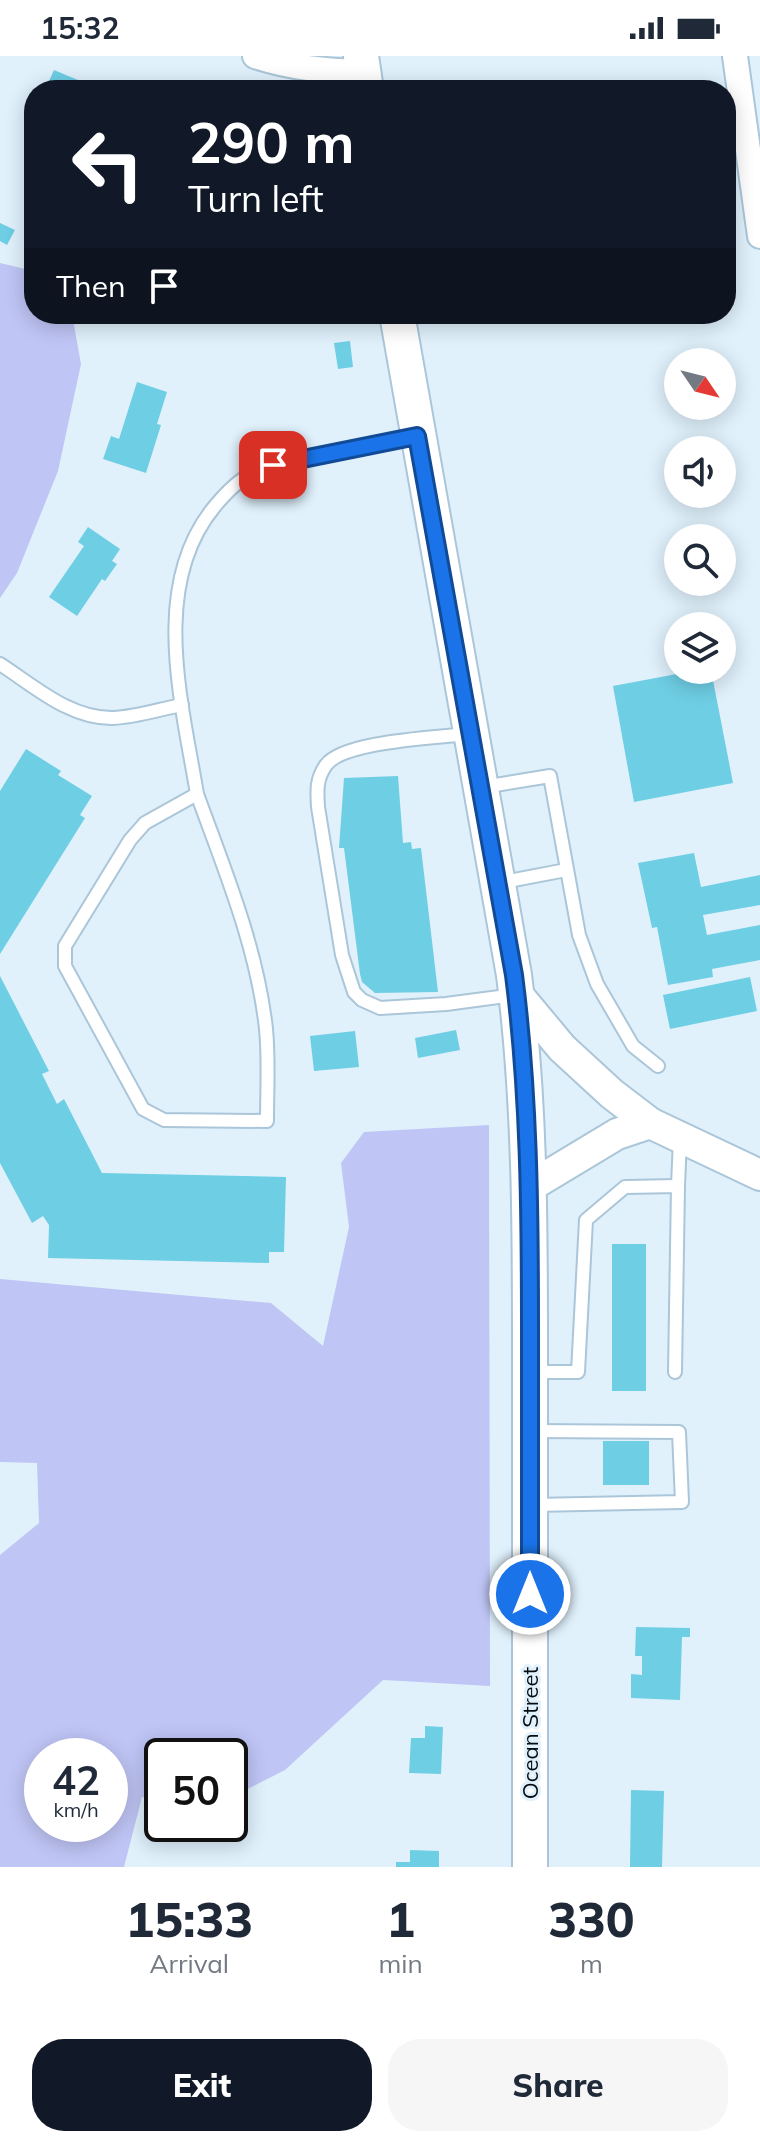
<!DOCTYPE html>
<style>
body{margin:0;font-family:Mulish,sans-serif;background:#f6f6f7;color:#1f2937;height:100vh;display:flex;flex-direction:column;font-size:30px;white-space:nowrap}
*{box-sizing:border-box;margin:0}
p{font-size:26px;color:#747a83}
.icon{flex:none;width:44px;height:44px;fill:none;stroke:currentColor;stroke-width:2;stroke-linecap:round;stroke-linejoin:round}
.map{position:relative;height:1811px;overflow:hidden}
.side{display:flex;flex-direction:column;background:#fff;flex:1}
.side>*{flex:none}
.guide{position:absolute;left:24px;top:24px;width:712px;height:244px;border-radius:32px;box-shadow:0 4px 20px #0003;background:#111827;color:#fff;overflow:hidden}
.needle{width:52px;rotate:125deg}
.tools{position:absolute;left:664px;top:292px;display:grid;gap:16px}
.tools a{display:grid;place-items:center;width:72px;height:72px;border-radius:50%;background:#fff;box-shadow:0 4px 20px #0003;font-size:40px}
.speed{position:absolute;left:24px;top:1682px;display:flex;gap:16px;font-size:40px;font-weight:700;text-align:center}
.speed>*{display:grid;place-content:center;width:104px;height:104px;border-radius:50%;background:#fff;box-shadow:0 4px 20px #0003;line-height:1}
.speed small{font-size:20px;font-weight:400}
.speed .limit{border:4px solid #111;border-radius:12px;background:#fff;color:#111}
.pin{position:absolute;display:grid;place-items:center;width:68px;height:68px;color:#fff;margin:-34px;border-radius:16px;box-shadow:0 4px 12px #0006}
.me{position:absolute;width:88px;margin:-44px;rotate:0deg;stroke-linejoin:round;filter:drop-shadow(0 0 6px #0008)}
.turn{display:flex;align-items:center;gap:28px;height:168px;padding:0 32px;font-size:36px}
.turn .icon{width:104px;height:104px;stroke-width:2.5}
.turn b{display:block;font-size:56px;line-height:68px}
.then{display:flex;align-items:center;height:76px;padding:0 32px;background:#0003;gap:16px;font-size:30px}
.eta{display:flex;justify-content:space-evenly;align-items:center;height:136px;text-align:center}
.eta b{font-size:48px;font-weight:800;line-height:56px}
.cta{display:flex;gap:16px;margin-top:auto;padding:16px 32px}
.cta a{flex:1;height:92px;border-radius:32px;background:#111827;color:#fff;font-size:32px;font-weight:800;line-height:92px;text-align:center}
.cta a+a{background:#f6f6f7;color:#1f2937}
.status{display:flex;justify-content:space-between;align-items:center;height:56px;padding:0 40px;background:#fff;direction:ltr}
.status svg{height:22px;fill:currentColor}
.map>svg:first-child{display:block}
.green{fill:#bfc5f5;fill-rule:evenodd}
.building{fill:#6ecee4}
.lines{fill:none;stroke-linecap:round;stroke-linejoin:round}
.service-casing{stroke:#abc6d8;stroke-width:16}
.minor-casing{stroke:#abc6d8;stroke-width:28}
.tertiary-casing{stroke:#abc6d8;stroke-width:34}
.secondary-casing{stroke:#abc6d8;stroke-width:38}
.service{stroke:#fff;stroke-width:12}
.minor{stroke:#fff;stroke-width:24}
.tertiary{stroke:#fff;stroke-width:30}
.secondary{stroke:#fff;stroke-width:34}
.route-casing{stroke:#114b97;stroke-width:20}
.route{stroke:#1a73e8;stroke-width:14}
.labels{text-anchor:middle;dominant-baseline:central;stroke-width:6;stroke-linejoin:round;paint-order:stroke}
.street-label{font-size:22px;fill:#050d13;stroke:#e0f1fc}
</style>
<div class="status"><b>15:32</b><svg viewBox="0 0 49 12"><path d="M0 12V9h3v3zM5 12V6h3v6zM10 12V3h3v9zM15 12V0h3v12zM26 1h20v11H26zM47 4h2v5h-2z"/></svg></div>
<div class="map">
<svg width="760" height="1811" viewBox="0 0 760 1811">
<rect width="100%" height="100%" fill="#e0f1fc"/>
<g class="green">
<polygon points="0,207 34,215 34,258 72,258 81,308 58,415 17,517 0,542"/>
<path d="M489,1069L490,1630L383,1624L285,1714L230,1742V1700H162V1746L142,1741L124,1811H0V1499L39,1467L37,1407L0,1406V1223L271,1247L323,1290L349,1171L341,1107L364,1076ZM42,1700H110V1768H42Z"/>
</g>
<g class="building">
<polygon points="54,14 102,34 45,34"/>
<polygon points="0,167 15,174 7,189 0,185"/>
<polygon points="350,285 353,311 338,313 334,287"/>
<polygon points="137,326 167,336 157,368 161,369 146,417 103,403 111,380 119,383"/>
<polygon points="88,471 120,493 112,505 117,508 105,525 102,523 77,560 49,541 84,490 78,486"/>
<polygon points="698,614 711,614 733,727 634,746 613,630"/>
<polygon points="26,693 61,715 58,719 92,740 80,759 85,762 0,898 0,735"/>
<polygon points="398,720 403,787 411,786 412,793 421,792 438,936 375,937 362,926 360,918 344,792 339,792 344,722"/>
<polygon points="694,797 701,831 760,819 760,849 703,859 707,879 760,869 760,904 712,913 713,921 668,929 657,871 652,872 638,807"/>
<polygon points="0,920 49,1015 42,1018 57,1048 64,1043 102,1117 286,1121 284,1196 269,1196 269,1207 48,1202 49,1169 43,1160 32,1167 0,1107"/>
<polygon points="750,921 757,955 670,973 663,939"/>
<polygon points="456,974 460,994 418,1002 415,982"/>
<polygon points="355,975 359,1011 314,1015 310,980"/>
<rect x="612" y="1188" width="34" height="147"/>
<rect x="603" y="1385" width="46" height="44"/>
<polygon points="636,1571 690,1572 690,1581 682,1581 680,1644 631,1642 631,1618 642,1619 642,1600 635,1600"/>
<polygon points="425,1670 443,1671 441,1718 409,1717 411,1682 425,1682"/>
<polygon points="631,1734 664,1735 662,1811 630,1811"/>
<polygon points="410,1794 439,1795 439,1811 396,1811 396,1806 410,1806"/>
</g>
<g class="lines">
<defs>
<g id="service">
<path d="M0,608C34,630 70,663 113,662C136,661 160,653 182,649"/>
<path d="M467,678C436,682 344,685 326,709C316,723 317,735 318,751L342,899L354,936L362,944L380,952L446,948L514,939"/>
<polyline points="483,731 550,720 579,879 597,928 633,990 658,1010"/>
<path d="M197,738C225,815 257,891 266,973C269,1003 267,1035 267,1065L164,1064L143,1053L65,910V890L130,784L145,767L197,738C182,647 149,529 215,450C225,438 237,425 251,418C273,408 298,404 322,399C354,393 385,387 417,380"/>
<polyline points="498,827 566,814"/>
<polyline points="678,1130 680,1083"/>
<polyline points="533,1316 578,1316 586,1164 625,1131 678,1130 675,1316"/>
<polyline points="532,1375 679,1376 682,1446 533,1449"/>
</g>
<g id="minor">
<path d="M255,0C291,12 326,15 363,16"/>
<polyline points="735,0 760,180"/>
</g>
<g id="tertiary">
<polyline points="517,938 562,992 612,1038 650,1067"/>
<polyline points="529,1131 617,1078 650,1067 760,1119"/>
</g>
<g id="secondary">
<polyline points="361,0 366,34"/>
<path d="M397,258L514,919C531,1052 530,1186 530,1319C530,1483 530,1647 530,1811"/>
</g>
</defs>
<use href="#service" class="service-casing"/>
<use href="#minor" class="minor-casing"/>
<use href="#tertiary" class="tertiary-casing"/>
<use href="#secondary" class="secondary-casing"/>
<use href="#service" class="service"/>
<use href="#minor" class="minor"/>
<use href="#tertiary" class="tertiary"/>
<use href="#secondary" class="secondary"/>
</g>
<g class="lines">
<defs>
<path id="route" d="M273,409L417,380L514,919C529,1036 530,1154 530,1271C530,1360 530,1449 530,1538"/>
</defs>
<use href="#route" class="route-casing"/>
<use href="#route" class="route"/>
</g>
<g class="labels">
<g class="street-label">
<text transform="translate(530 1677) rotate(-90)">Ocean Street</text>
</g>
</g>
</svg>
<div class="tools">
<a><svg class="needle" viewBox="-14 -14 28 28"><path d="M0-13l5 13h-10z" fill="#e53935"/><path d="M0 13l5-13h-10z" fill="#747a83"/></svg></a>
<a><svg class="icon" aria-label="sound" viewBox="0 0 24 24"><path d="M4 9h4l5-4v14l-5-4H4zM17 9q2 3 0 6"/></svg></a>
<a><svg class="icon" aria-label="search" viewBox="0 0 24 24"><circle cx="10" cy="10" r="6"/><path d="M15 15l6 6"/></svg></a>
<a><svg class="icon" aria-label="layers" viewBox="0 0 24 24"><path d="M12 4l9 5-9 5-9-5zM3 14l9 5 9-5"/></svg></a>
</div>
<div class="speed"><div>42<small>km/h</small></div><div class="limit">50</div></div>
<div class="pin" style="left:273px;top:409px;background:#d93025"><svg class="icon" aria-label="arrive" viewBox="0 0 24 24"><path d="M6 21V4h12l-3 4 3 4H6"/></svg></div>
<svg class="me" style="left:530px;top:1538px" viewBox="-20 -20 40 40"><circle r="17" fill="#1a73e8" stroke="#fff" stroke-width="3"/><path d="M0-11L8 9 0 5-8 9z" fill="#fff"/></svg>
<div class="guide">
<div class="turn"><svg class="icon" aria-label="left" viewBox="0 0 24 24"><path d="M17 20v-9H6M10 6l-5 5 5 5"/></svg><div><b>290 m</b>Turn left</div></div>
<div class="then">Then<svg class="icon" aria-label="arrive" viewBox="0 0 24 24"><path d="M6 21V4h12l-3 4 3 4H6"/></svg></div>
</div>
</div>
<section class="side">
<div class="eta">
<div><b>15:33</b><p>Arrival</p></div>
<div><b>1</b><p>min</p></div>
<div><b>330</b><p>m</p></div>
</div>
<div class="cta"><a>Exit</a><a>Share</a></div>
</section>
